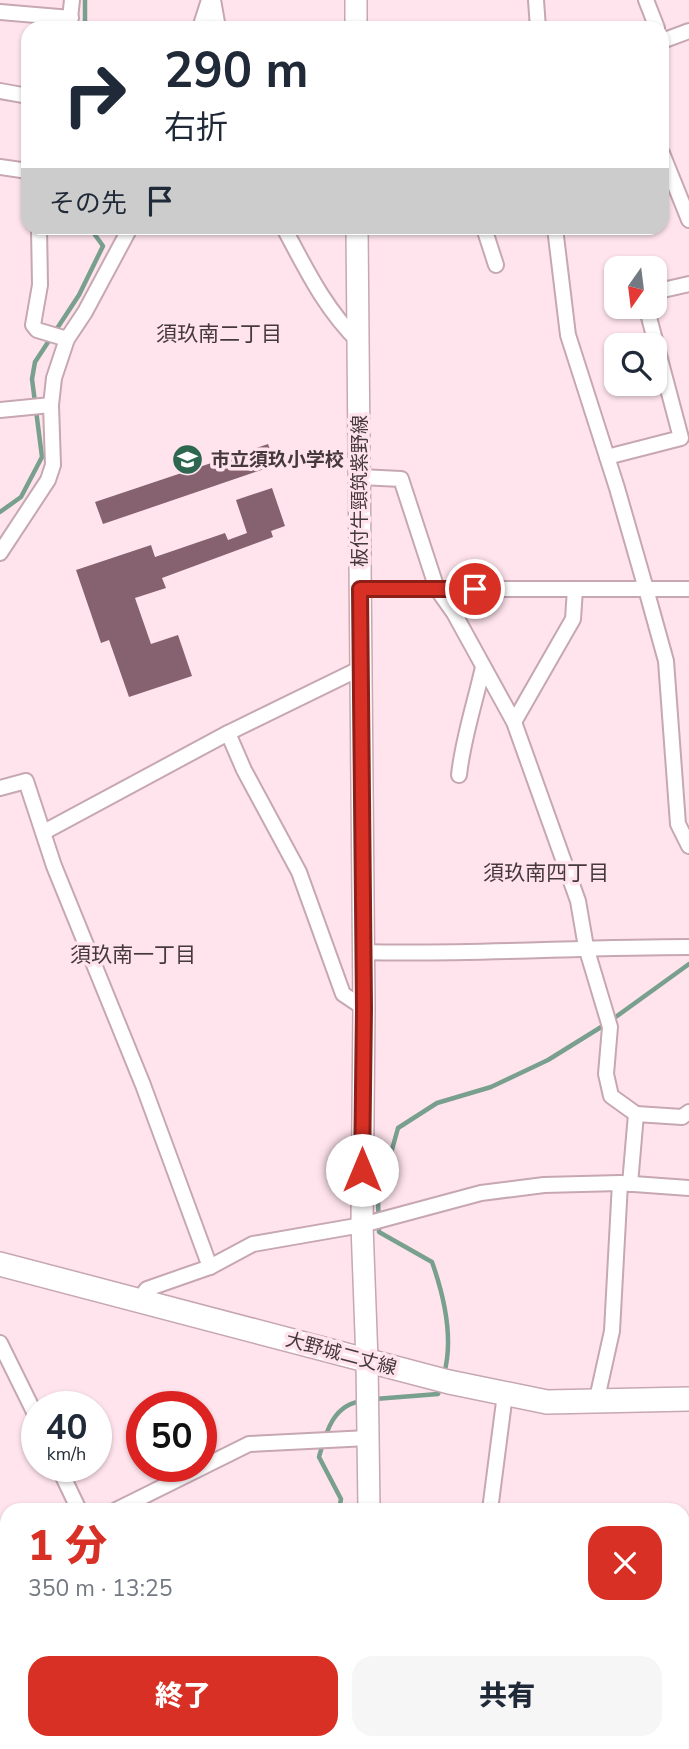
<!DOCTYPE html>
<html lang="ja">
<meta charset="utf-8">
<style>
body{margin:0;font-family:"Nunito Sans","Noto Sans JP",sans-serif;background:#f6f6f7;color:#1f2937;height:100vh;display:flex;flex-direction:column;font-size:26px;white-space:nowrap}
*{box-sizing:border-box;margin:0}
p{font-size:23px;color:#747a83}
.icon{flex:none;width:38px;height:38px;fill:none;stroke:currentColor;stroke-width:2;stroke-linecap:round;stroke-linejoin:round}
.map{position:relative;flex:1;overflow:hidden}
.drawer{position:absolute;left:0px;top:1503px;width:690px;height:247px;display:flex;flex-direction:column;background:#fff;border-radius:21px 21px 0 0;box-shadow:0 2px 5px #0004}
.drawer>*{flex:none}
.guide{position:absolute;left:21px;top:21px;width:648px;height:214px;border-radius:21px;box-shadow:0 2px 5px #0004;background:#fff;color:#1f2937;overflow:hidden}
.needle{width:46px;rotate:194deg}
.tools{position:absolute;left:604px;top:256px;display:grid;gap:14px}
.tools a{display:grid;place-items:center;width:63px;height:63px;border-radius:14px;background:#fff;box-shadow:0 2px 5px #0004;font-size:35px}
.speed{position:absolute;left:21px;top:1391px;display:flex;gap:14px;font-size:35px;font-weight:700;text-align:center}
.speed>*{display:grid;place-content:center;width:91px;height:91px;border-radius:50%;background:#fff;box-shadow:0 2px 5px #0004;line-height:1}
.speed small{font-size:18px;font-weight:400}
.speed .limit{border:10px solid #d22;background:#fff;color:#111}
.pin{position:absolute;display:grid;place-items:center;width:60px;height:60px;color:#fff;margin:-30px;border:4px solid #fff;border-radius:50%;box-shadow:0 2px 7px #0007}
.me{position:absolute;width:77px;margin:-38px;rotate:0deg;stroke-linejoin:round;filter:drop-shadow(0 0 5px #0008)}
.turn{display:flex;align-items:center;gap:24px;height:147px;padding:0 28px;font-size:32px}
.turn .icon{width:91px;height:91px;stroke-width:2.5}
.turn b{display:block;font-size:49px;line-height:60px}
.then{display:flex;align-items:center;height:66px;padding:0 28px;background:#0003;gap:14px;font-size:26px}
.round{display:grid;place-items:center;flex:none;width:74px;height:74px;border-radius:21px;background:#f6f6f7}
.headline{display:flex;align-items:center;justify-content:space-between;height:119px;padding:0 28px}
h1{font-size:42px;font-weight:800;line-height:52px;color:#d93025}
.cta{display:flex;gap:14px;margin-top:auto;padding:14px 28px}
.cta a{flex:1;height:80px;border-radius:21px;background:#d93025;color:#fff;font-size:28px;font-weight:800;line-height:80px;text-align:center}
.cta a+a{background:#f6f6f7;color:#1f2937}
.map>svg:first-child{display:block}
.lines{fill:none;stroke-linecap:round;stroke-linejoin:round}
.stream{stroke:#79a08e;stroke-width:4.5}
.building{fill:#866270}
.minor-casing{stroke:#c6a7b2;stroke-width:18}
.secondary-casing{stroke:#c6a7b2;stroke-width:24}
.primary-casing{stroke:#c6a7b2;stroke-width:26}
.minor{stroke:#fff;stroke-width:14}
.secondary{stroke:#fff;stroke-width:21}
.primary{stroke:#fff;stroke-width:23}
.route-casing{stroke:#8d1f18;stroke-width:18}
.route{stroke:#d93025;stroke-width:12}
.labels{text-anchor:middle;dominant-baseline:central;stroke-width:7;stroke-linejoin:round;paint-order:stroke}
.poi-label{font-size:19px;font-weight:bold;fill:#46393e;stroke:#ffe4ee;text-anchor:start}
.street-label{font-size:19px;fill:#46393e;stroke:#ffe4ee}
.neighbourhood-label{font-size:21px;fill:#46393e;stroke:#ffe4ee}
</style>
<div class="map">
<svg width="689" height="1749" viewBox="0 0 689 1749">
<rect width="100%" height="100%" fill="#ffe4ee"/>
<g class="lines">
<g class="stream">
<polyline points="85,28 85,0"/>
<polyline points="0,512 21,497 42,457 32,379 35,362 79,295 103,246 90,228"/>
<path d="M444,1374C454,1338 444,1296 432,1262L379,1232L378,1200L398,1128L437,1103L491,1087L548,1060L606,1024L689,964"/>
<polyline points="375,1399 438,1394 441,1386"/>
<path d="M339,1510L341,1499L319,1457C326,1432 333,1404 363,1401"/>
<polyline points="322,1749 324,1743"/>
</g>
</g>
<g class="building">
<polygon points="268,444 276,465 103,524 95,502"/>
<polygon points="272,488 285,526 271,531 273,537 162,578 166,588 135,598 151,644 178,635 192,676 129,697 109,640 101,643 76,570 151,545 155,557 225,533 228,540 247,533 236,500"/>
</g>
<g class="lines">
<defs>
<g id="minor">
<polyline points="213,0 218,28"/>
<polyline points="536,0 538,28"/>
<polyline points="646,0 657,28"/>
<polyline points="0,12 71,18"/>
<polyline points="69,28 72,0"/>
<polyline points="200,28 209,0"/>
<polyline points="662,41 689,31"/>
<polyline points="0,91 28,96"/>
<polyline points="662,153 689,220"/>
<polyline points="0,167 28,171"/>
<path d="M284,228C306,269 325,309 359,342"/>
<polyline points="484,228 496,265"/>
<polyline points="555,228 568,335 617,488 646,589 689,589"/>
<polyline points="654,292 689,284"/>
<polyline points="67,339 85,312 130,228"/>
<polyline points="0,410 51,405"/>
<polyline points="607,457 681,438 646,306"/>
<polyline points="360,477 401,479 437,589 454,613 514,722 578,901 586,947 610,1027 606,1074 611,1096 636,1114"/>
<polyline points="0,553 48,480 53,465 51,405 54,378 67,339 37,330 33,325 40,285 39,228"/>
<polyline points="360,589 646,589 666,661 678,824 689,846"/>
<polyline points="514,722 573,619 575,589"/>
<polyline points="228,733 361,668"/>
<path d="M459,775C463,738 475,703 483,667"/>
<polyline points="0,788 26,781 54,866 143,1085 210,1267 253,1244 362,1225 481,1193 544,1185 620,1183 689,1188"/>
<polyline points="44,832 228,733 244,770 299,872 343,994 364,1008"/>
<path d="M363,952C471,955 580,947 689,947"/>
<polyline points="630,1184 636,1114 682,1117 689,1112"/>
<polyline points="138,1301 147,1289 210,1267"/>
<polyline points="0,1343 37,1418"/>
<polyline points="596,1403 612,1331 620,1183"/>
<polyline points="58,1466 79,1510"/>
<polyline points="116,1510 249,1444 368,1438"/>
<polyline points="490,1510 505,1394"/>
<polyline points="0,1570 7,1566"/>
<polyline points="682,1593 689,1592"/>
<polyline points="220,1747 227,1743"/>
<polyline points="132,1749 142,1743"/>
<polyline points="189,1749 195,1743"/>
</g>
<g id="secondary">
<polyline points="356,0 356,28"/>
<polyline points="357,228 364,1008 362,1225 367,1361 369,1510"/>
<polyline points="370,1743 371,1749"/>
</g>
<polyline id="primary" points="0,1264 449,1382 547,1402 689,1399"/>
</defs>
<use href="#minor" class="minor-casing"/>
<use href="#secondary" class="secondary-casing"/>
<use href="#primary" class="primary-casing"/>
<use href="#minor" class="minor"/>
<use href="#secondary" class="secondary"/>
<use href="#primary" class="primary"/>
</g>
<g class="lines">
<defs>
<polyline id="route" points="362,1170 364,1008 360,589 475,589"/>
</defs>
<use href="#route" class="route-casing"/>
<use href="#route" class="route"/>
</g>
<defs>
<symbol id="school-disc" viewBox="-11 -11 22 22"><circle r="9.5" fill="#2e6750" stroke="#ffe4ee"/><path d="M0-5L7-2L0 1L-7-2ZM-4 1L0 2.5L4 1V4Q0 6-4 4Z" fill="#fff"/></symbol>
</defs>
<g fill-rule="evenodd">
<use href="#school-disc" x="170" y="442" width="35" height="35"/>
</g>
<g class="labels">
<g class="poi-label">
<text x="211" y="460">市立須玖小学校</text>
</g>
<g class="street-label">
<text transform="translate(360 491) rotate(-90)">板付牛頸筑紫野線</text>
<text transform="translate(341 1354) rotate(15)">大野城二丈線</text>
</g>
<g class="neighbourhood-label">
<text x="219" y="334">須玖南二丁目</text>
<text x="546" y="873">須玖南四丁目</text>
<text x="133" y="955">須玖南一丁目</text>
</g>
</g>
</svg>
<div class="tools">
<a><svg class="needle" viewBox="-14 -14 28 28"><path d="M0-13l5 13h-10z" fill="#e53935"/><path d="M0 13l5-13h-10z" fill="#747a83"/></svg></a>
<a><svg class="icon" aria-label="search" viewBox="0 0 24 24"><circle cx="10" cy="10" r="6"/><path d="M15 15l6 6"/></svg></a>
</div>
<div class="speed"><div>40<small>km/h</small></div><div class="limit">50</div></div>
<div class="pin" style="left:475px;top:589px;background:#d93025"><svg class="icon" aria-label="arrive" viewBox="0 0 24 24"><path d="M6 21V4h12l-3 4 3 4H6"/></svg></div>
<svg class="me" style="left:362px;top:1170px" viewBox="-20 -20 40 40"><circle r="19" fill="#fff"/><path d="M0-13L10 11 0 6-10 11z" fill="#d93025"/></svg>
<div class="guide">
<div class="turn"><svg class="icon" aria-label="right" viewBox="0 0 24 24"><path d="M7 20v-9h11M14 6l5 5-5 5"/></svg><div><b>290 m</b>右折</div></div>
<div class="then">その先<svg class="icon" aria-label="arrive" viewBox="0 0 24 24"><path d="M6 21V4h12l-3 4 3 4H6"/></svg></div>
</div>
<section class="drawer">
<div class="headline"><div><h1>1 分</h1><p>350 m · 13:25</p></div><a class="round" style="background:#d93025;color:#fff"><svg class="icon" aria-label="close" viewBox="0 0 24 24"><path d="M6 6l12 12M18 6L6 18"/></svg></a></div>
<div class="cta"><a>終了</a><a>共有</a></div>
</section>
</div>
